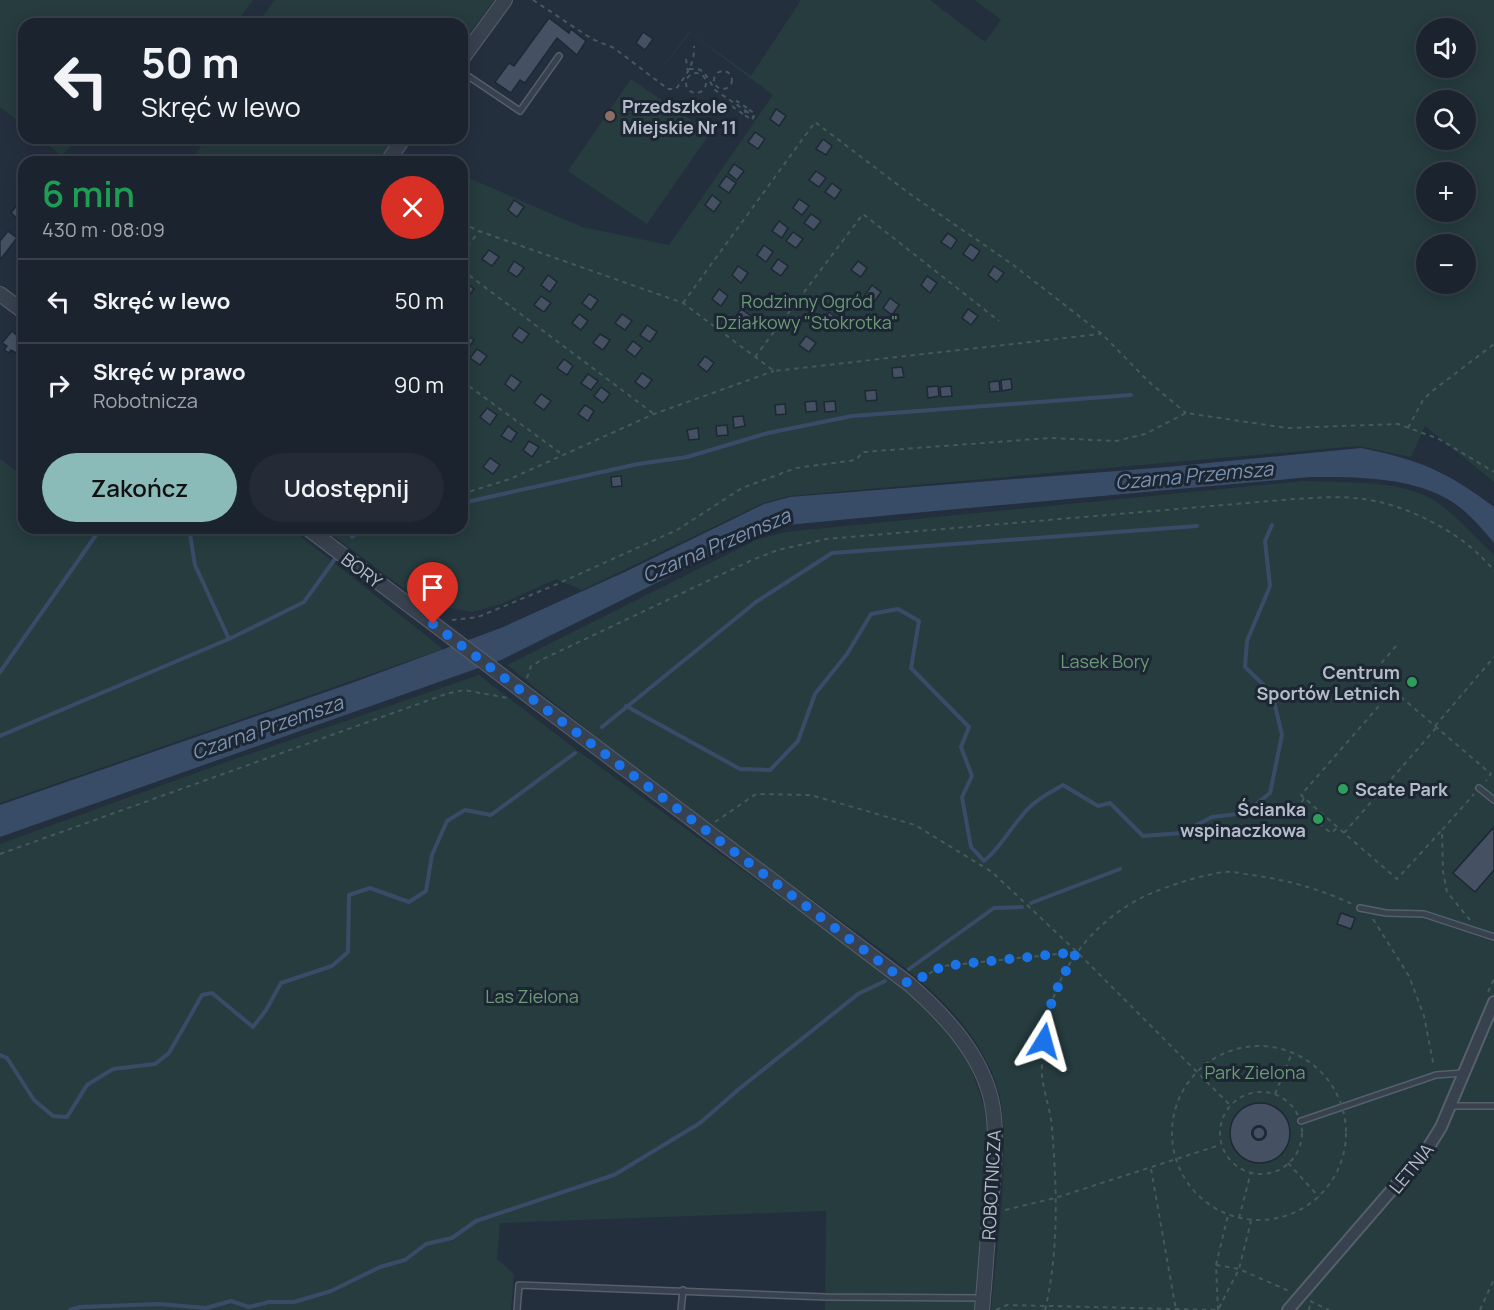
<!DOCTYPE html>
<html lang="pl">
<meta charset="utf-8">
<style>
body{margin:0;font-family:Manrope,sans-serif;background:#242b36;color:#f1f3f6;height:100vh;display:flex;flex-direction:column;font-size:22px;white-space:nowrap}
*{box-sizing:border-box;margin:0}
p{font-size:20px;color:#a0a4aa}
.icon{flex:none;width:33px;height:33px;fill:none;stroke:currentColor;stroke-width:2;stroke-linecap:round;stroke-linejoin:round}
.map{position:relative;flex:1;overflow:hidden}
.details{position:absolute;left:18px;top:156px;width:450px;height:378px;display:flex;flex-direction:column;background:#1b232e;border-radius:18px;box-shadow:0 3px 15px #0003,0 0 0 2px #39404a}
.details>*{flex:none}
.banner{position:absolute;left:18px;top:18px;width:450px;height:126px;border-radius:18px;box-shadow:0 3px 15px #0003,0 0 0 2px #39404a;background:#1b232e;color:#f1f3f6;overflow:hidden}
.fabs{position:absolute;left:1416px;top:18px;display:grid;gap:12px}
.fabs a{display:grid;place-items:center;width:60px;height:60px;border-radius:50%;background:#1b232e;box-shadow:0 3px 15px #0003,0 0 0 2px #39404a;font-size:30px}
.pin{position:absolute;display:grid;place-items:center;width:51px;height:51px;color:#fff;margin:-62px -26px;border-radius:50% 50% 50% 0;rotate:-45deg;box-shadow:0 0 6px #0007}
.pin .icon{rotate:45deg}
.me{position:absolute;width:66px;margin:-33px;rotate:8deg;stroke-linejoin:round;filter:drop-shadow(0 0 4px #0008)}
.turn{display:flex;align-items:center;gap:21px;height:126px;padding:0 24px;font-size:27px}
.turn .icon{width:78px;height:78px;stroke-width:2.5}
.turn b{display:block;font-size:42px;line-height:51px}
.round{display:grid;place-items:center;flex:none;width:63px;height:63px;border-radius:32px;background:#242b36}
.summary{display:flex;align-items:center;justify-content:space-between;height:102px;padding:0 24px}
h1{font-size:36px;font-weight:600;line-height:45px;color:#1e9e55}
.cta{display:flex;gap:12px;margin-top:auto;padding:12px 24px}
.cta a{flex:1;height:69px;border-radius:36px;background:#8bbbb9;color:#111;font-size:24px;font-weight:600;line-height:69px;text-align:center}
.cta a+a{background:#242b36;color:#f1f3f6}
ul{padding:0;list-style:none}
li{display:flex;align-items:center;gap:18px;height:84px;padding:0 24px;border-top:2px solid #39404a}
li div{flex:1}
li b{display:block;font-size:22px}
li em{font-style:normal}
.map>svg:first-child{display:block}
.green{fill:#263c3f;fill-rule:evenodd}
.water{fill:#394c67}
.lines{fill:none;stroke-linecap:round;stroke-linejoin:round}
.stream{stroke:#394c67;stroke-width:4}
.building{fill:#455162;stroke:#1f2835;stroke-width:1.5}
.service-casing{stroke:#565f6c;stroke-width:8}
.minor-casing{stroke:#565f6c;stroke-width:14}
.tertiary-casing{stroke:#565f6c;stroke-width:16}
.path{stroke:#44595c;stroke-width:2;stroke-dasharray:4.5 4.5;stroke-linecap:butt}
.service{stroke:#38414e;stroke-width:5}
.minor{stroke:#38414e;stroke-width:10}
.tertiary{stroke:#38414e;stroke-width:14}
.route{stroke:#1a73e8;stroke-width:10;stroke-dasharray:0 18}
.education-dot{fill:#8d6e63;stroke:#1d2633;stroke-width:2}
.leisure-dot{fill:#2e9e5b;stroke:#1d2633;stroke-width:2}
.labels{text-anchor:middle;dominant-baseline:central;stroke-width:6;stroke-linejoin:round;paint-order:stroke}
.poi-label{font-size:18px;font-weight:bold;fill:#b4bcc9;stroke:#1d2633;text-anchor:start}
.park-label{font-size:18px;fill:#6b9a76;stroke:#1d2633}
.street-label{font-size:18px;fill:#b4bcc9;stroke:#1d2633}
.water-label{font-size:20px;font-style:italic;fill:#7c92b1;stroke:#1d2633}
</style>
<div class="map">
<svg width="1494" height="1310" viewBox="0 0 1494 1310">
<rect width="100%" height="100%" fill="#242f3e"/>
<g class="green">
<polygon points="0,0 253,0 235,24 24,24 24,126 0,107"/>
<polygon points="275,0 494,0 462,44 462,24 257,24"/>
<path d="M801,0H930L985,42L1001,20L975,0H1494V482L1425,426L1411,457L1358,446L789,496L763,503L582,590L556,579L501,604L472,612L423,603L323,528H462V175L582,227L669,245L773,95L690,33L659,72L689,32L751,76ZM1426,28H1466V68H1426ZM1426,100H1466V140H1426ZM1426,172H1466V212H1426ZM1426,244H1466V284H1426Z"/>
<polygon points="631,79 710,133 647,224 568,171"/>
<polygon points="40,138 78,138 62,156"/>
<polygon points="207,138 395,138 377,162 190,162"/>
<polygon points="0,459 24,476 24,528 290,528 443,649 0,803"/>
<path d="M1303,481C1344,483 1394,479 1432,499C1448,507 1479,541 1494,555V1310H991C996,1250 1015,1133 995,1080C966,1003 890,957 828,911C782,878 737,845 692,812C629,765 568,714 507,665L756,540L785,532Z"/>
<polygon points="479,675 574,748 903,986 932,1013 955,1040 969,1063 986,1112 990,1155 975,1310 825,1310 826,1211 500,1223 497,1259 514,1274 511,1310 0,1310 0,844 215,766"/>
</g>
<path class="water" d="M1361,448C1420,460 1446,471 1494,507V543C1485,532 1474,519 1462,509C1423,476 1357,477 1310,477L902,514L787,525L763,530L501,660L0,837V805L349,684L501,628L627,571L764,504L790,497L1167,467Z"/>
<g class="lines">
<g class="stream">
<polyline points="462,503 638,464 687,457 768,433 852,416 1131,395"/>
<polyline points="189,528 195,565 229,639"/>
<polyline points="352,537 362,528"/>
<polyline points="0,672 101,528"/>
<path d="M626,706L740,769L770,770L798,741L815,694L847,654L871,614L898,609L919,621L911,668L969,727L961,747L972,776L962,797L971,847L984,861C1001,847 1007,833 1021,817C1032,802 1047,794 1063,785L1098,806L1110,803L1143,836L1181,833L1212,817L1245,813L1270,793L1282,735L1272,693L1245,667L1247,641L1270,586L1265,541L1272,525"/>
<polyline points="602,727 756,602 832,553 1197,526"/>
<polyline points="0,736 229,639 304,602 335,559"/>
<polyline points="1031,903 1120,869"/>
<polyline points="909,969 994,908 1022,907"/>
<polyline points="0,1055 7,1058 34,1100 53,1116 67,1117 87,1085 113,1069 155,1064 169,1053 202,995 212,993 253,1027 266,1010 281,983 332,966 348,952 349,895 370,888 409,902 426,891 432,855 447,821 465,810 491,815 575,753"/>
<polyline points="70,1310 80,1307 159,1304 206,1308 231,1301 249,1307 269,1302 294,1302 331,1291 380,1267 405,1260 426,1244 452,1238 476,1221 614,1175 700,1123 739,1089 858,994 885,981"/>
</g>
</g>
<g class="building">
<polygon points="549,18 569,33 571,29 586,41 577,55 557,38 525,83 520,80 511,93 495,82 509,63 514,66"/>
<polygon points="643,32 653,39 645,50 636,43"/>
<polygon points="776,109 786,116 779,126 770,119"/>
<polygon points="755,132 765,139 758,149 748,142"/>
<polygon points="823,139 832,146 826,155 816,149"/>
<polygon points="734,164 744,171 737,180 728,173"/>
<polygon points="816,171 826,178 819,187 809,180"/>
<polygon points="726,176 736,183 729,193 719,186"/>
<polygon points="832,183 841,190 835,199 825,192"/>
<polygon points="712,195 721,202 714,212 705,205"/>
<polygon points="22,198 24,200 24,209 17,218 11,213"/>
<polygon points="799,199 809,206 802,215 793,208"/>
<polygon points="514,200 524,207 517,217 508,210"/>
<polygon points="811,214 821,221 814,230 804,223"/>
<polygon points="779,221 788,228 782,238 772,231"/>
<polygon points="8,231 17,238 0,260 0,241"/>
<polygon points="793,232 803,239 796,248 786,241"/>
<polygon points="948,233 957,240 951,249 941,242"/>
<polygon points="970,244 980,251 973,261 963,254"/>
<polygon points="764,245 773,252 766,262 757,255"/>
<polygon points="489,250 499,257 492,266 482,259"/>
<polygon points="778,259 788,266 781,276 771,269"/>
<polygon points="514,261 524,268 517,277 508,271"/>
<polygon points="858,261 867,268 861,277 851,270"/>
<polygon points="738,266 748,273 741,283 732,275"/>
<polygon points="994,266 1004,273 997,282 988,275"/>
<polygon points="548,275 557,282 550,292 541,285"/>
<polygon points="927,276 937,283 930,293 921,285"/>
<polygon points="465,282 474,289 467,298 462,294 462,285"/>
<polygon points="872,285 881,292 874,302 865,295"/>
<polygon points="719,289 728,296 721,306 712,299"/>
<polygon points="589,294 598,300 591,310 582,303"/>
<polygon points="541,296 551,303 544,312 534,305"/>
<polygon points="890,298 899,305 892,315 883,308"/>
<polygon points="741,309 751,316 744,325 735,318"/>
<polygon points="968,309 978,316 971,325 962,318"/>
<polygon points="829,312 839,320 832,329 822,322"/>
<polygon points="579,314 588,321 581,330 572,323"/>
<polygon points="622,314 632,321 625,330 615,323"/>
<polygon points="647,325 657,332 650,342 640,335"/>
<polygon points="519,327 529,334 522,343 512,336"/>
<polygon points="12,331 24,342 16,353 11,350 9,353 4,350 7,346 2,343"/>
<polygon points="464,333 474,340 467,350 462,346"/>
<polygon points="600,334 610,340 603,350 593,343"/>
<polygon points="806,336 816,343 809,352 799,345"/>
<polygon points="633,341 642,348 635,357 626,350"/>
<polygon points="477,349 487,356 480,365 470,358"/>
<polygon points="705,356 714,363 707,372 698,365"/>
<polygon points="564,359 573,366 567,375 557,368"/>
<polygon points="902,367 904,377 893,378 892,368"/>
<polygon points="642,373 652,380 645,389 635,382"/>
<polygon points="588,374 598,381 591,390 581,383"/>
<polygon points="511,375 521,382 514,391 505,384"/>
<polygon points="1011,379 1012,389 1002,391 1001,380"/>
<polygon points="999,381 1000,391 990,392 989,382"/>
<polygon points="938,386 939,396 928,398 927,387"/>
<polygon points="951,386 952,396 941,397 940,387"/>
<polygon points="601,387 610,394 603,403 594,396"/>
<polygon points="876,390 877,400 866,401 865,391"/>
<polygon points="541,394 551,401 544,410 534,403"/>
<polygon points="816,401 817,411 806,412 805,402"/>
<polygon points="835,401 836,411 825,412 824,402"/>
<polygon points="785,404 786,414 776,415 775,405"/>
<polygon points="585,405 594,411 588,421 578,414"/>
<polygon points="487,408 497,415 490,425 480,417"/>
<polygon points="743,416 745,426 734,428 733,417"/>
<polygon points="727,425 728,435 717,436 716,426"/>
<polygon points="508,426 517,433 511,442 501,436"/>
<polygon points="698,428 699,439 689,440 687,430"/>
<polygon points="529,441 539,447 532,457 523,450"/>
<polygon points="490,458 500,465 493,474 483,467"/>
<polygon points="621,476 622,486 612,487 611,477"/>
<polygon points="1494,827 1494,870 1475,892 1453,873"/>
<polygon points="1341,913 1355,918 1351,929 1337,924"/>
<circle cx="1260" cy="1133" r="30"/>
<circle cx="1259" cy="1133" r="7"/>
<circle cx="1259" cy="1133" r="7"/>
<circle cx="1259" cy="1133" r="7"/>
<circle cx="1259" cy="1133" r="6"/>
</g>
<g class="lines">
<defs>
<g id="service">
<polyline points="462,72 520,111 559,56"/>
<polyline points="1479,788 1494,800"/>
<polyline points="1360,908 1386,913 1424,914 1494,937"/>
<polyline points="1450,1106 1494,1106"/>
<polyline points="1301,1121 1436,1075 1463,1073"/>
<polyline points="517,1310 519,1285 826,1297 981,1298"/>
<polyline points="681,1310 683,1290"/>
</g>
<polyline id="minor" points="1288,1310 1428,1148 1441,1127 1494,1002"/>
<g id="tertiary">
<polyline points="462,59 505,0"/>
<polyline points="387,162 404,138"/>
<polyline points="0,294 24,312"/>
<path d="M307,528L909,984C948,1018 989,1062 994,1117C997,1150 993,1181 990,1214C987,1246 985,1278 982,1310"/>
</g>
</defs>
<use href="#service" class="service-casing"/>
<use href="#minor" class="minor-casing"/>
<use href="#tertiary" class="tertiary-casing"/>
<g class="path">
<path d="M533,0L592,39L614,48L668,89H676C686,75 695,64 694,46"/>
<polyline points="686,59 688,72"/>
<polyline points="689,69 698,69 704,72 715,90 746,111 743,114 752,120 755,114 747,108 746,111 754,117"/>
<circle cx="723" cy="80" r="9"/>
<circle cx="696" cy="83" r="10"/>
<polyline points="743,114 733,107 737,101 747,108"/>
<polyline points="726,124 726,98"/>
<polyline points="462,223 479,231 683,303 774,371 1101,334"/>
<polyline points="462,254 479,231"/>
<polyline points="462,270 654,414"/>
<polyline points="683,303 815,122 910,194 1012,264 1102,334 1149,382 1186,413"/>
<polyline points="755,357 863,214 999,321"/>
<polyline points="462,381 563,455"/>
<polyline points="1408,428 1423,400 1431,392 1494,344"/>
<polyline points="462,491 465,493 510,479 654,414 774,371"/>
<polyline points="452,620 478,617 555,585 677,530 742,488 796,468 856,460 863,452 1050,438 1116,441 1145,434 1186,413 1287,428 1398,424 1439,439 1494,472"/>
<polyline points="1396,646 1373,673 1491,774 1486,781"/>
<path d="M527,678L531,666L543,659L752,560L778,550L826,539L1294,499C1314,498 1334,496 1354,498C1402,501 1465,533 1494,571"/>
<polyline points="1435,726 1494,657"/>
<polyline points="1436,728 1344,833 1397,879 1442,830"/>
<polyline points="1304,798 1299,807 1331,833 1338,827"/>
<polyline points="715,822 756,794 811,795 915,825 992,872 1077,952 1230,1105"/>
<polyline points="1344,833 1301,795 1392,691"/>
<polyline points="0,854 446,694 464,690 508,698"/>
<polyline points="1373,919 1409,976 1424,1016 1434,1067"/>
<polyline points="1470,920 1447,892 1443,872 1442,830 1474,794"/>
<polyline points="921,978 943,966 1077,952"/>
<polyline points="1488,992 1494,979"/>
<circle cx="1259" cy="1133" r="87"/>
<circle cx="1261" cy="1133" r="41"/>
<polyline points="1275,1094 1292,1053"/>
<polyline points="1288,1163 1319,1197"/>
<polyline points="1151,1169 1176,1310"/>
<polyline points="1005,1210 1055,1198 1220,1145"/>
<polyline points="1239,1218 1251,1172"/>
<polyline points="1216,1265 1239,1269 1289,1291"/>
<polyline points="1310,1301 1329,1310"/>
<polyline points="1219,1308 1239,1269 1251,1221"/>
<polyline points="996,1310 1007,1305 1217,1310"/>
<path d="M1045,1310C1059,1252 1057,1188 1052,1129C1051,1111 1044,1094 1042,1076C1041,1067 1043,1057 1043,1048C1048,976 1092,916 1159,890C1181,882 1202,875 1225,872C1234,871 1243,874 1252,875C1287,880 1320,889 1352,904"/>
<polyline points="1218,1310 1216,1265 1228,1215"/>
<polyline points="1309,1310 1310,1304"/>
<polyline points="1480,1310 1494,1279"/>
</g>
<use href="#service" class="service"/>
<use href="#minor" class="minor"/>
<use href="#tertiary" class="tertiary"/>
</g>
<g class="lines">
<path class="route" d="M433,624L909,984L943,966L1077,952C1059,981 1046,1008 1044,1041"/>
</g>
<circle class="education-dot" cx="610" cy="116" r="6"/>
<g class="leisure-dot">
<circle cx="1412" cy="682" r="6"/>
<circle cx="1343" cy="789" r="6"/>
<circle cx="1318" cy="819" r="6"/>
</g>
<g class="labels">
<g class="poi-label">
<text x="622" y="106">Przedszkole<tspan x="622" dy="21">Miejskie Nr 11</tspan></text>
<text x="1400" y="672" text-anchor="end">Centrum<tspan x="1400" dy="21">Sportów Letnich</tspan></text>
<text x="1355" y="789">Scate Park</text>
<text x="1306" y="809" text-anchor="end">Ścianka<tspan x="1306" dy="21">wspinaczkowa</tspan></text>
</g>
<g class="park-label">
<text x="807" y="301">Rodzinny Ogród<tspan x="807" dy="21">Działkowy "Stokrotka"</tspan></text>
<text x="1105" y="661">Lasek Bory</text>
<text x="532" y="996">Las Zielona</text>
<text x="1255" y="1072">Park Zielona</text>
</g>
<g class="street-label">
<text transform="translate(362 570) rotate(37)">BORY</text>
<text transform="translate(1411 1168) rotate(-51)">LETNIA</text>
<text transform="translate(991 1185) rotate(-87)">ROBOTNICZA</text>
</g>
<g class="water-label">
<text transform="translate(1194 475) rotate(-5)">Czarna Przemsza</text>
<text transform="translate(716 545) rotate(-23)">Czarna Przemsza</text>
<text transform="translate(267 727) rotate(-19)">Czarna Przemsza</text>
</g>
</g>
</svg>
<div class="fabs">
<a><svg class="icon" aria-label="sound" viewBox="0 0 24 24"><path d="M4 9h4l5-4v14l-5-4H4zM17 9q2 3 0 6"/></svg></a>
<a><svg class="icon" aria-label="search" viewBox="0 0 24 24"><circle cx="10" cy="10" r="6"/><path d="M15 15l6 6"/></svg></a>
<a>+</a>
<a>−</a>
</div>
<div class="pin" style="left:433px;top:624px;background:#d93025"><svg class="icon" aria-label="arrive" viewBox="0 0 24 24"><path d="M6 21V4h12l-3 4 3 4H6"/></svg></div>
<svg class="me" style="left:1044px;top:1041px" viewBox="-20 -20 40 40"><path d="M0-17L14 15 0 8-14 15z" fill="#1a73e8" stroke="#fff" stroke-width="4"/></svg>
<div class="banner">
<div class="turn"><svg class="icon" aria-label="left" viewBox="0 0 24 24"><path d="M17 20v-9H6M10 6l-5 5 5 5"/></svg><div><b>50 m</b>Skręć w lewo</div></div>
</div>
<section class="details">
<div class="summary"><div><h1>6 min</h1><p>430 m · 08:09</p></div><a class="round" style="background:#d93025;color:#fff"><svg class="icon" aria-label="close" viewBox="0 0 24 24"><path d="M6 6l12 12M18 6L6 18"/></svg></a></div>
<ul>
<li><svg class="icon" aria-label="left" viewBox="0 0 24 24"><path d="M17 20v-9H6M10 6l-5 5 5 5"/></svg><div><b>Skręć w lewo</b></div><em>50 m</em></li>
<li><svg class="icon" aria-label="right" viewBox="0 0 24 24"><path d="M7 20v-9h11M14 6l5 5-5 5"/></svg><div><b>Skręć w prawo</b><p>Robotnicza</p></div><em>90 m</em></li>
</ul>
<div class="cta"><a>Zakończ</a><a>Udostępnij</a></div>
</section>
</div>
